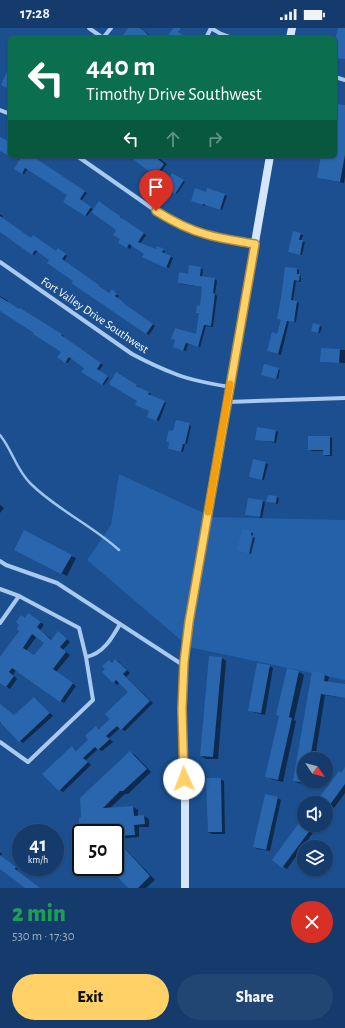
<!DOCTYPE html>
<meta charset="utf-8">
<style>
body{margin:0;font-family:"Alegreya Sans",sans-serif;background:#214673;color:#f1f3f6;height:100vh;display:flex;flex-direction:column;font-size:15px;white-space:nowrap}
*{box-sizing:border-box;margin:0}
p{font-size:13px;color:#9dadc1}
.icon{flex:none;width:22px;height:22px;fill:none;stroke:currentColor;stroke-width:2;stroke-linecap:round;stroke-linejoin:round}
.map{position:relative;height:860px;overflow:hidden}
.drawer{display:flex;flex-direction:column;background:#143b6b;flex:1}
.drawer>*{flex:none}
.top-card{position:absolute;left:8px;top:8px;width:329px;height:122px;border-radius:6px;box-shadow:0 1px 3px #0004,0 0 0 1px #33557e;background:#0b6e4f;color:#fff;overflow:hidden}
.needle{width:26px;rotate:125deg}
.fabs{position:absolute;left:297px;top:724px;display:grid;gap:8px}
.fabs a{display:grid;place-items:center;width:36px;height:36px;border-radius:50%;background:#143b6b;box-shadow:0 1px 3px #0004,0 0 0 1px #33557e;font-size:20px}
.speed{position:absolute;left:12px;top:796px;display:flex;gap:8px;font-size:20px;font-weight:700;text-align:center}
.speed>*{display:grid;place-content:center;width:52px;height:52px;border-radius:50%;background:#143b6b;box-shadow:0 1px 3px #0004,0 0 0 1px #33557e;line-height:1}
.speed small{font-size:10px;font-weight:400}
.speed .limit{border:2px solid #111;border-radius:6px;background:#fff;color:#111}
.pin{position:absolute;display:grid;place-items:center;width:34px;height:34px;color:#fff;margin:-41px -17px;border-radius:50% 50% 50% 0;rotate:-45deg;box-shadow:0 0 4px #0007}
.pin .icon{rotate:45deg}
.me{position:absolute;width:44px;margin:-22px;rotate:358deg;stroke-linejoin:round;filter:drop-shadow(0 0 3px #0008)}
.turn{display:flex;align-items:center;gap:14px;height:84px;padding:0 12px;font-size:18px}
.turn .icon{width:52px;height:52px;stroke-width:2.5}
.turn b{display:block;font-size:28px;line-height:34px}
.lanes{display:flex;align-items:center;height:38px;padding:0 12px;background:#0003;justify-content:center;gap:20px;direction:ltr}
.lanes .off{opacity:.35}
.round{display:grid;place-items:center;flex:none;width:42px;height:42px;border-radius:21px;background:#214673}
.headline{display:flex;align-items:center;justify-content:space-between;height:68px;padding:0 12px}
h1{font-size:24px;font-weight:800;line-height:30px;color:#1e9e55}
.cta{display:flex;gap:8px;margin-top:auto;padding:8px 12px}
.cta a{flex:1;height:46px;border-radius:24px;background:#ffd166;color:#111;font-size:16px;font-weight:800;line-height:46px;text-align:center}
.cta a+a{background:#214673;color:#f1f3f6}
.status{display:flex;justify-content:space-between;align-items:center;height:28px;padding:0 20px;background:#143b6b;direction:ltr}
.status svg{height:11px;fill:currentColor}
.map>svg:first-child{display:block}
.green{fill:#2461a8}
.shadow{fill:#0007;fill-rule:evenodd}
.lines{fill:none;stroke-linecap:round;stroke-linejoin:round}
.stream{stroke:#9cc4f0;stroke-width:2.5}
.building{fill:#2a66ad;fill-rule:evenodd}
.street{stroke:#a9c9ee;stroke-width:4}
.secondary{stroke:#d6e6fa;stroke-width:8}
.route-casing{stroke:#a68842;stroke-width:10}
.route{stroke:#ffd166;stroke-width:7}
.slow{stroke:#f59e0b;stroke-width:7}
.labels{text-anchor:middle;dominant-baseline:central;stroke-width:4;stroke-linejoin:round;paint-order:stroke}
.street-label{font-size:12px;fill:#fff;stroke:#1b4f8f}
</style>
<div class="status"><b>17:28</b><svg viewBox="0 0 49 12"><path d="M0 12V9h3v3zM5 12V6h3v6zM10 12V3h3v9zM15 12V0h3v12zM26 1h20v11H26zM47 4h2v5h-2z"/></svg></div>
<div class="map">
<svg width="345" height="860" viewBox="0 0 345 860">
<rect width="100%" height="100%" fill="#1b4f8f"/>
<polygon class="green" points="119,446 212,489 345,492 345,652 189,619 87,532 111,497"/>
<g class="shadow">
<polygon points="129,0 142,0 141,1 154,10 126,10"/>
<polygon points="335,77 345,78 345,149 344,155 322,151 318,149 322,128 335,128"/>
<polygon points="12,128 30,128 87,165 81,173 94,182 102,175 122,190 122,191 146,207 140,216 157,223 163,222 165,223 164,226 173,230 169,240 146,230 145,225 132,217 130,221 119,214 121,211 117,202 91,183 87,188 64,173 69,167 28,141 24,146 15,141 21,132"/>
<polygon points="131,128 156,128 167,136 158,148"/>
<polygon points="173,146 185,154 177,166 165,158"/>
<polygon points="206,165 224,167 227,168 222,182 205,176 205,178 194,174"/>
<polygon points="0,186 3,188 1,190 31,211 56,224 58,222 67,228 64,233 101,259 100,260 110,266 114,264 119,268 117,270 124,276 155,298 149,307 73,255 74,253 51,232 38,223 34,227 0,203"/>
<polygon points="300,206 303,207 301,213 305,214 302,227 289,224"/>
<polygon points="190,239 201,240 203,242 202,249 215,251 217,253 215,266 217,268 213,299 206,298 200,319 188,316 186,323 176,320 176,312 172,311 197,308 200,286 197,284 201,279 203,259 181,256 179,254 189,247"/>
<polygon points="286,240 297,241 299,242 299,247 301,248 301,254 296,253 293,273 299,275 296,294 289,293 281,327 268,323 278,307 282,292"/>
<polygon points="0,268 8,273 7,275 20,283 21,281 64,308 63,309 103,337 99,343 109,350 104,357 82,343 85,339 71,330 68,335 59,329 62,324 35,304 0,282"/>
<polygon points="320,298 322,299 320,305 314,304"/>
<polygon points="322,321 345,322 345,335 323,334 321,333"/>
<polygon points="278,341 280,342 278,351 264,347"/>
<polygon points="116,345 139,359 138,360 151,366 150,368 166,375 159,393 150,390 151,383 138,373"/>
<polygon points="189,396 191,398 187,416 185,416 183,424 171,422 174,404"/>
<polygon points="276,403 278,404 276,415 259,412 256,411"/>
<polygon points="330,409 332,410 332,428 326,428 324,427 324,423 312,423 309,421"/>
<polygon points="265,435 268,436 264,452 250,449"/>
<polygon points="277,469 279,471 278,476 267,473"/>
<polygon points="262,473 265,474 262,490 249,487"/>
<polygon points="0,477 4,480 0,485"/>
<polygon points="242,502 253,505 253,509 255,510 251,526 238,523"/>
<polygon points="20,524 71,528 76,530 67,548"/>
<path d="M33,589L44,597L40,602L52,612L62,607L70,614L63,622L70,627L56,644L76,658L64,675L16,642L13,647L17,651L10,661L0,654V631L20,602L25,591ZM37,608L45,614L34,628L26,623Z"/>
<polygon points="222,630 226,633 218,731 206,731 201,728"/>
<polygon points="116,632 119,634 130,645 126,649 153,675 125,703 120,700 109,710 113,714 102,723 98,721 86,732 91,737 63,764 60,762 72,719 77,723 89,712 96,699 100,701 112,691 129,664 120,654 117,657 114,654 103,644 106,641 109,633 113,635"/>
<polygon points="270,638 273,640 265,687 253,684 249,682"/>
<polygon points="287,641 299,644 304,647 294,692 296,693 283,754 271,751 266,748 280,689"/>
<polygon points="313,645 325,647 329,649 328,654 345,657 345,670 325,667 315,731 304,731 304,753 310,753 309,757 298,755 294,753"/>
<polygon points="34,670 37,672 53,688 23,715 20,713 1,694 0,696 0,677 15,688"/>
<polygon points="130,724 135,727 151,744 128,766 125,766 110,780 133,779 138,782 138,788 144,788 149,791 149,799 139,799 139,809 116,811 155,852 146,860 129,860 110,839 115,839 115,805 83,805 83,803"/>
<polygon points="345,740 345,765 334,780 330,777 341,746"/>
<polygon points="220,751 224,753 225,806 212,806 208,804"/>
<polygon points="265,767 278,770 281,772 270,823 257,821 254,818"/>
<polygon points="304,790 304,797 315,797 317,799 287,841 273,832"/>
<polygon points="0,824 2,826 1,828 18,841 16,843 39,860 27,860 0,840"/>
</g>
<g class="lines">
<path class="stream" d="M0,407C13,423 16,442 31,456C57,482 92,497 119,522"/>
</g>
<g class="building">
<polygon points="128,0 140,0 152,10 121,10"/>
<polygon points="173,0 181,0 178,4 187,10 167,10"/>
<polygon points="338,0 345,0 345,31 335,30 337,18 335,17 335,13"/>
<polygon points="10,37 10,61 1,57"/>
<polygon points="335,76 345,77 345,127 340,154 317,150 321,128 335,128"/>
<polygon points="0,109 10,114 10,128 0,123"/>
<polygon points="22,128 32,128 85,163 80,171 91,179 85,188 63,174 67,167 25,140 22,146 14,141"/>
<polygon points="129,128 154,128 164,136 155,148"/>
<polygon points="172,145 184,152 175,166 163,158"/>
<polygon points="195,160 206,164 207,160 225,166 220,182 203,176 202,177 191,173"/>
<polygon points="99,173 120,188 120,189 144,205 138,214 156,221 157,218 164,221 162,224 171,228 166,240 142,229 144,226 129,216 127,220 118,215 120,211 113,207 116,202 91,184"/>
<polygon points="0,188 31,210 33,207 56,223 58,220 66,226 62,231 99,257 99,258 109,265 112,261 117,266 115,268 123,274 122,274 153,296 146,306 71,255 73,253 47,235 49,232 35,222 32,227 0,204"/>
<polygon points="293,203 301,205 299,212 303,212 300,227 288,224"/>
<polygon points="189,237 201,239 200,248 215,250 213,265 215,266 211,298 204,297 198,319 186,315 183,323 173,319 175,312 171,311 175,300 196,306 199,285 196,285 197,277 200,278 202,259 178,255 179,244 188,246"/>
<polygon points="285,239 297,240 297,246 300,246 299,253 294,252 291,272 297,273 294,294 287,293 278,326 267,323 272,304 277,306 281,292 277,291 281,270"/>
<polygon points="0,269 19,281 20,280 62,306 61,307 101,335 97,341 108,348 102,357 81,344 84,340 69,329 65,335 57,329 61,324 33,306 34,305 0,283"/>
<polygon points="313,295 320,297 318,305 311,303"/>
<polygon points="321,320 340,321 339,335 320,334"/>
<polygon points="264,336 279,340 276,351 261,347"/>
<polygon points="116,344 137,357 136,358 149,364 148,366 165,373 156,393 147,389 149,383 135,377 137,373 109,356"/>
<polygon points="176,392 190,395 185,416 183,416 181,424 168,421 169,414 166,413 169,402 173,403"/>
<polygon points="257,399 276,402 274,414 255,412"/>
<polygon points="308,408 330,408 330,427 323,427 323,422 308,422"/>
<polygon points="253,431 266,434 262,452 249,449"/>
<polygon points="268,467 277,468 276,475 266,474"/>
<polygon points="248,470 263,472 260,489 245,487"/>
<polygon points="242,501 251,503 251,507 253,508 249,526 237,523"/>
<polygon points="24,502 72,527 61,546 14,522"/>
<path d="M28,585L41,594L37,599L51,612L58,603L67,611L60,619L66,624L53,641L73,655L60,674L12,640L9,644L14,648L6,659L0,655V629L19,603L17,601L19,597L16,594L21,587L25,590ZM32,606L44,615L34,627L23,620Z"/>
<polygon points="209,628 222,629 213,729 200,728"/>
<polygon points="115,631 127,642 123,646 150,673 121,702 117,698 106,708 110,711 98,722 95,719 83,730 88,734 59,763 42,746 72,718 76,723 88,712 85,708 96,698 99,701 110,691 105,686 128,664 116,652 113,655 102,644 105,641 102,638 109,632 112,635"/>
<polygon points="257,635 270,637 261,685 248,683"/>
<polygon points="287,640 299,643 289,689 292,690 278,752 265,749 279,688 276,687"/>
<polygon points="312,643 325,646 324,653 345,656 345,670 321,666 311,725 312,725 311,731 304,731 304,755 293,753"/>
<polygon points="34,669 50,685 19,714 0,694 0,676 14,687"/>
<polygon points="130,723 147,741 123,763 120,763 103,780 133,778 134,788 144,787 145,796 134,797 135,807 115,808 115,805 83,805 79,801 79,790 81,789 80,770"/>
<polygon points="345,739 345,756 329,778 319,770 339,743 341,745"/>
<polygon points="206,750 221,750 222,804 208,804"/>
<polygon points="265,766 278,769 266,822 253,819"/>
<polygon points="304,788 304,797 314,797 282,840 272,832"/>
<polygon points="115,810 150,848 138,860 128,860 108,839 115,839"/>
<polygon points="0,827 16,839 15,841 40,860 25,860 0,841"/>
</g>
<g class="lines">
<g class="street">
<polyline points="89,0 103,10"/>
<polyline points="211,0 221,6 232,10"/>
<polyline points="103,10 111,0"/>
<polyline points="206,10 211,0"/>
<polyline points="335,49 345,52"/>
<polyline points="0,82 10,86"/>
<polyline points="77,128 156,183 172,193 188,200 206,206 255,216"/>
<path d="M0,234L132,326C147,334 162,341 178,347C194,353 212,356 230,359"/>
<polyline points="227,374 345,370"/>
<polyline points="0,533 6,537 57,555 183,637"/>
<polyline points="0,561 19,568 79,600 86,629 93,672 28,734 0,714"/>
<polyline points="0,595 19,568"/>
<path d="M86,629C103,626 112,610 120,596"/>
</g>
<g class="secondary">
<polyline points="290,10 292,0"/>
<polyline points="185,860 185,764 182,681 184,634 189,594 270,128"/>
</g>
</g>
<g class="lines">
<defs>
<path id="route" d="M156,183C172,193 187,201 205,206C221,211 238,213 255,216L189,594L184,634L182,681L184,751"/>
</defs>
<use href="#route" class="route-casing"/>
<use href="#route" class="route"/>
<polyline class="slow" points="208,484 230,356"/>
</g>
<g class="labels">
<g class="street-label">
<text transform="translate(95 287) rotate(34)">Fort Valley Drive Southwest</text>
</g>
</g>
</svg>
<div class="fabs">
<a><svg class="needle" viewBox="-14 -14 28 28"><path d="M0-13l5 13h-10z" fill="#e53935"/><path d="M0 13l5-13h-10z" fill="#9dadc1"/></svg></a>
<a><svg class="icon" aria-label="sound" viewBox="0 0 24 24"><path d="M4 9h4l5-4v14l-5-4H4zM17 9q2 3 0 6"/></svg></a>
<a><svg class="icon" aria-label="layers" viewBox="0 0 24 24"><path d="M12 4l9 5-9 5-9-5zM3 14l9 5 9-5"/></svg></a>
</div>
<div class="speed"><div>41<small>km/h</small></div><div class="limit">50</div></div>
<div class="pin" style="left:156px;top:183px;background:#d93025"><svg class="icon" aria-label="arrive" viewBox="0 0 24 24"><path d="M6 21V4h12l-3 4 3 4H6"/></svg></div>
<svg class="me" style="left:184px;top:751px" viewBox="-20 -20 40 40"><circle r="19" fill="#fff"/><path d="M0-13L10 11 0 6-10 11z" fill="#ffd166"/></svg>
<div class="top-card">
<div class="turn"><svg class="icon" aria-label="left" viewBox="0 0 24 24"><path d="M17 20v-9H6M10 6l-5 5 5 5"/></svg><div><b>440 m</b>Timothy Drive Southwest</div></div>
<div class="lanes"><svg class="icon" aria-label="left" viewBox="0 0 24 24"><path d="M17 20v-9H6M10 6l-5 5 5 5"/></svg><svg class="icon off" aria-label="ahead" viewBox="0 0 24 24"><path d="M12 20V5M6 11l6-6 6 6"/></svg><svg class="icon off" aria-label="right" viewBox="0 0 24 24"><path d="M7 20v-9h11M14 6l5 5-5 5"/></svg></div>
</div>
</div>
<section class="drawer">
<div class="headline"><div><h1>2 min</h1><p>530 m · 17:30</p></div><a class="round" style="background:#d93025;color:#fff"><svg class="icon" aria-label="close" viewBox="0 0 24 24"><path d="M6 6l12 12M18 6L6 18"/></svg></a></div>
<div class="cta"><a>Exit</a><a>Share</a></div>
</section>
